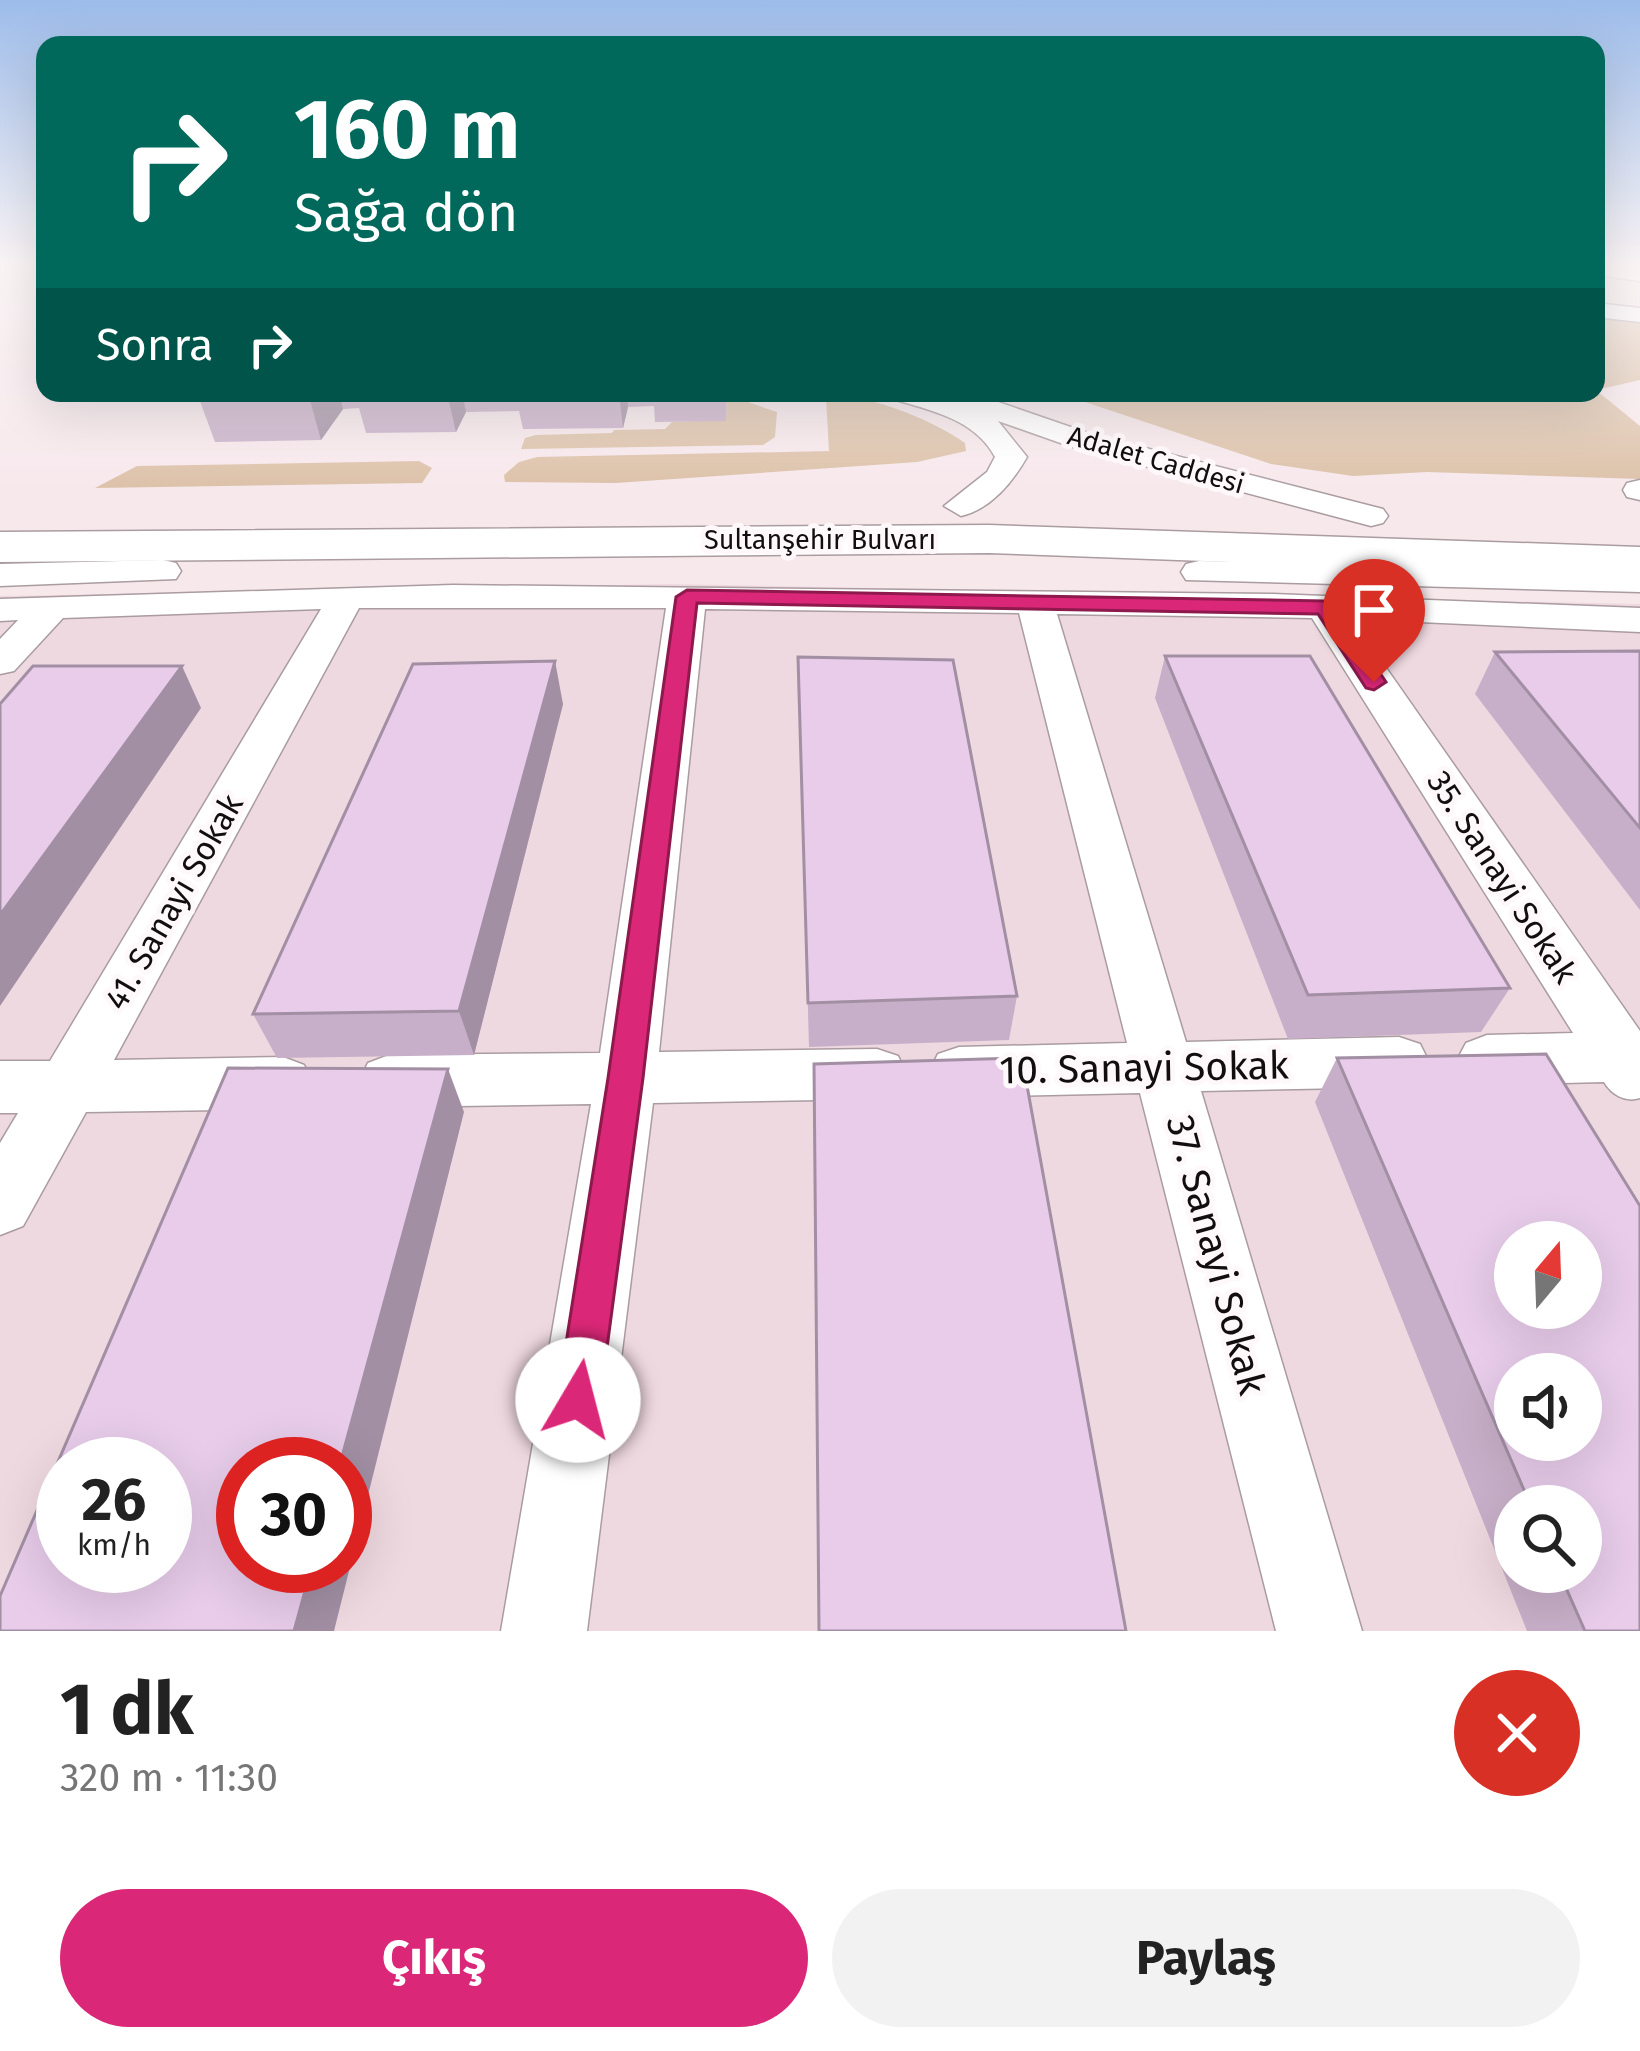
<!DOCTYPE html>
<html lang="tr">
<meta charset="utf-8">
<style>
body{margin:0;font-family:"Fira Sans",sans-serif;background:#f2f2f2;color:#222;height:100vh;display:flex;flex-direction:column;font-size:45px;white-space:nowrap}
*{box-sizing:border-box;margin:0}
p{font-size:39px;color:#767676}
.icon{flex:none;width:66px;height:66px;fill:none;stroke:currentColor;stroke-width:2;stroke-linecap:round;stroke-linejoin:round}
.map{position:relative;height:1631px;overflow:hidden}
.panel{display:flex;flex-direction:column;background:#fff;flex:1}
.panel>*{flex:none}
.top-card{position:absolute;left:36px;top:36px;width:1569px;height:366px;border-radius:24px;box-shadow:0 12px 48px #0002;background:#00695c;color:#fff;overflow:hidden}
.needle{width:78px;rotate:19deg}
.fabs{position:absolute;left:1494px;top:1221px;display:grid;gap:24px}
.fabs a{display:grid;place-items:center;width:108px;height:108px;border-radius:50%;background:#fff;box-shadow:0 12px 48px #0002;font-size:60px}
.speed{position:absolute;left:36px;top:1437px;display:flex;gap:24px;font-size:60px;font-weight:700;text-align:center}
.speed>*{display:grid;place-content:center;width:156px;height:156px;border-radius:50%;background:#fff;box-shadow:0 12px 48px #0002;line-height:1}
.speed small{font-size:30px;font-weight:400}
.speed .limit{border:18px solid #d22;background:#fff;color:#111}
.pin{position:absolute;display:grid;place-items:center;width:102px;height:102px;color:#fff;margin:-123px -51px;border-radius:50% 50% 50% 0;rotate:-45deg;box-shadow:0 0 12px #0007}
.pin .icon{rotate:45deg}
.me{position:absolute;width:132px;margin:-66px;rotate:8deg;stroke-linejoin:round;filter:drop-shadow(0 0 9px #0008)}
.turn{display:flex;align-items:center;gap:42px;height:252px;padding:0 60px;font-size:54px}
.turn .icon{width:156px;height:156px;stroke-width:2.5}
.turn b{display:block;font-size:84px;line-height:102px}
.then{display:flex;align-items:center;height:114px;padding:0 60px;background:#0003;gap:24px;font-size:45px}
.round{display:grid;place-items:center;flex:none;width:126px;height:126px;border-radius:63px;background:#f2f2f2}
.head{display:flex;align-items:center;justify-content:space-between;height:204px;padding:0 60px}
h1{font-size:72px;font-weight:700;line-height:90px}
.primary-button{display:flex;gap:24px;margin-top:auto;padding:24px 60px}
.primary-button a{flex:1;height:138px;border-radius:72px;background:#db2777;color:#fff;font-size:48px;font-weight:700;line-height:138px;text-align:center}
.primary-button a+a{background:#f2f2f2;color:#222}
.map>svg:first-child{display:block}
.built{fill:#efd9e0;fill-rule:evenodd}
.green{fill:#dcc1a8}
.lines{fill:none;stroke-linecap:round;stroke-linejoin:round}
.street-casing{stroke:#aa9ca0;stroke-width:3}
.highway-casing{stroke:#aa9ca0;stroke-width:3}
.street{fill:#fff;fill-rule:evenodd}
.highway{fill:#fff;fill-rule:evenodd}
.wall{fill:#c8afc9;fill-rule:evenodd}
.shaded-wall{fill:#a28fa4}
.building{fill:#e8ccea;stroke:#a28fa4;stroke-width:3;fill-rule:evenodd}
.route{fill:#db2777;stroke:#8e194d;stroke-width:3}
.labels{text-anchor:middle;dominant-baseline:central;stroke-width:10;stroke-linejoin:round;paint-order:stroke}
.far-street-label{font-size:27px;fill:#120d0f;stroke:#fef8fa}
.street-label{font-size:33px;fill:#120d0f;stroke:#fef8fa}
.near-street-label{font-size:39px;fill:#120d0f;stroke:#fef8fa}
</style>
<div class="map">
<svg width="1640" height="1631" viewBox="0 0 1640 1631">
<rect width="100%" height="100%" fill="#f7e8ec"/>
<path class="built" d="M674,584L1640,604V1631H0V596ZM1515,1242H1581V1308H1515ZM1515,1374H1581V1440H1515ZM63,1464H165V1566H63ZM243,1464H345V1566H243ZM1515,1506H1581V1572H1515Z"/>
<g class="green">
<polygon points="1596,315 1640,321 1640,380 1596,390 1640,426 1640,479 1427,472 1353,476 1271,464 1058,393 1596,393"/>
<path d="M814,393C862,393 925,415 965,443L966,451L917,462L616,483L505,482L504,475L519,462L537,457L829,451L826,398Z"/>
<polygon points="727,395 777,412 775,437 763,445 521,449 525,438 536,435 612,433 614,430 665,429 672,422 726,420"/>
<polygon points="419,461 432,468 422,483 95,488 137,466"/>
</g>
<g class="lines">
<defs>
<g id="street">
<polygon points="1596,263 1640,267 1640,281 1596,275"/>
<polygon points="1596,303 1640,308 1640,322 1596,317"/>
<path d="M888,393H972L1091,434L1383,509L1388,516L1383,523L1371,526L1069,446L998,421L1027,457C1012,483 991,509 961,516L944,506L987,472L995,457C975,419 930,410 892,399Z"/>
<polygon points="1640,480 1640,500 1627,497 1623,490 1627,483"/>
<polygon points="163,560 176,563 181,571 176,579 0,586 0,564"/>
<polygon points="1199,561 1640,570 1640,592 1186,580 1181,572 1186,564"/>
<path d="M453,585L1273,594L1640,608V632L1352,619L1640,1031V1098C1625,1103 1611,1094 1604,1082L1487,1085L1466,1077L1457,1060L1466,1043L1487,1035L1573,1033L1312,618L1057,614L1186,1042L1399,1037L1420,1044L1429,1062L1420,1080L1399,1087L1201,1091L1362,1631H1276L1140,1093L959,1097L938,1090L929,1072L938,1054L959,1047L1127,1043L1019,613L705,609L659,1052L877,1049L898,1056L907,1074L898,1092L877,1099L653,1103L587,1631H501L591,1104L389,1107L368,1099L359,1081L368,1063L389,1055L600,1053L666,608H359L114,1060L283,1057L304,1065L313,1083L304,1101L283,1109L86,1112L23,1226L0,1235V1143L18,1113H0V1061H50L321,609L63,618L14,671L0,674V639L18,620L0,621V599Z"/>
</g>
<polygon id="highway" points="989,525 1640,547 1640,577 989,553 0,562 0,532"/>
</defs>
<use href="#street" class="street-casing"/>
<use href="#highway" class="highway-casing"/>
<use href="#street" class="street"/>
<use href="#highway" class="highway"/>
</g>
<g class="wall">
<polygon points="200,393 727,393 726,421 655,422 654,406 628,407 623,428 523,429 519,411 466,412 456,432 366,433 359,408 343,409 321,440 215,442 198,396"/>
<polygon points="1640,651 1640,910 1475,694 1495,652"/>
<polygon points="1165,656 1510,988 1481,1032 1288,1039 1155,698"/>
<polygon points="798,657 1017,996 1009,1040 809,1047"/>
<polygon points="563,704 474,1055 277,1058 253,1014"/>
<path d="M1546,1054L1640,1206V1631H1527L1315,1102L1337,1058ZM1515,1242H1581V1308H1515ZM1515,1374H1581V1440H1515ZM1515,1506H1581V1572H1515Z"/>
</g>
<g class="shaded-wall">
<polygon points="308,393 339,393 343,409 321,440"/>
<polygon points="447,393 462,393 466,412 456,432"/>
<polygon points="619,393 627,393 628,407 623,428"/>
<polygon points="555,661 563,704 474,1055 459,1011"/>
<polygon points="182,666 201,708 0,1006 0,915"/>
<polygon points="448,1069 464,1112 334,1631 294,1631 312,1566 345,1566 345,1464 340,1464"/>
</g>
<g class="building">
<polygon points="200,393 308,393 198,396"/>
<polygon points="1640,651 1640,828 1495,652"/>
<polygon points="1165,656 1310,656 1510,988 1308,995"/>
<polygon points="798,657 953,660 1017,996 808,1003"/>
<polygon points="555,661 459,1011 253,1014 413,664"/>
<polygon points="33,666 182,666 0,915 0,704"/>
<path d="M1546,1054L1640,1206V1631H1585L1559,1572H1581V1506H1531L1337,1058ZM1515,1242H1581V1308H1515ZM1515,1374H1581V1440H1515Z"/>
<polygon points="1022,1058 1126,1631 819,1631 814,1064"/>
<path d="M228,1068L448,1069L340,1464H243V1566H312L294,1631H0V1596ZM63,1464H165V1566H63Z"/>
</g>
<linearGradient id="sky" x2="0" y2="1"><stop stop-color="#9dbcea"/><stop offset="0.54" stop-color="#fbf5f6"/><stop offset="1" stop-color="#fbf5f6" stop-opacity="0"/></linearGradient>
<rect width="1640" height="491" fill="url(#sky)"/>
<polygon class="route" points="687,590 1325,601 1333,603 1386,682 1374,690 1366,688 1318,614 697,603 643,1078 600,1400 593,1416 578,1422 563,1416 557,1400 608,1078 676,597"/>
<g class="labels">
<g class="far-street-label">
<text transform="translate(1156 460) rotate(16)">Adalet Caddesi</text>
<text x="820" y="540">Sultanşehir Bulvarı</text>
</g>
<g class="street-label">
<text transform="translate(1502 877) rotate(57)">35. Sanayi Sokak</text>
<text transform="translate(174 902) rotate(-60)">41. Sanayi Sokak</text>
</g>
<g class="near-street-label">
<text transform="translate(1144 1068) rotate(-1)">10. Sanayi Sokak</text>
<text transform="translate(1216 1255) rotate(75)">37. Sanayi Sokak</text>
</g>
</g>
</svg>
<div class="fabs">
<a><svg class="needle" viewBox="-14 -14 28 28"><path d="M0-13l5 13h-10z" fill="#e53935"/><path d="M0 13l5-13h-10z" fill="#767676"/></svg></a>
<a><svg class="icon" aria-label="sound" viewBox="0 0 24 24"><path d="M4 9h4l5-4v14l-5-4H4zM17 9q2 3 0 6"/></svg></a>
<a><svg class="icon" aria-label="search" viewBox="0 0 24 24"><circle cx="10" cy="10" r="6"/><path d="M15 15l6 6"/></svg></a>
</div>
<div class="speed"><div>26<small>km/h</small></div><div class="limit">30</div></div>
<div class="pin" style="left:1374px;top:682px;background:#d93025"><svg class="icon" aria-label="arrive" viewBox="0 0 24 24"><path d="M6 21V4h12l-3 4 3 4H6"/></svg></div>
<svg class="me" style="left:578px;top:1400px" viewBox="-20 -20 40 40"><circle r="19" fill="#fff"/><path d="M0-13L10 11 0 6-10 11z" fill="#db2777"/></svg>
<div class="top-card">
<div class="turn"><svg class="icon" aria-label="right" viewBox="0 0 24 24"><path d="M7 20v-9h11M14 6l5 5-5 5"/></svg><div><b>160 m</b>Sağa dön</div></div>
<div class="then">Sonra<svg class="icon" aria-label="right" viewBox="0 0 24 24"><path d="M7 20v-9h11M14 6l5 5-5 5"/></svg></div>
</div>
</div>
<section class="panel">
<div class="head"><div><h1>1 dk</h1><p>320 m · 11:30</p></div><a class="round" style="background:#d93025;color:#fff"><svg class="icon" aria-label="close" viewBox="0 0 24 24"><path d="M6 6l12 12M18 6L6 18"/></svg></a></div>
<div class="primary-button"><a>Çıkış</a><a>Paylaş</a></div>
</section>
